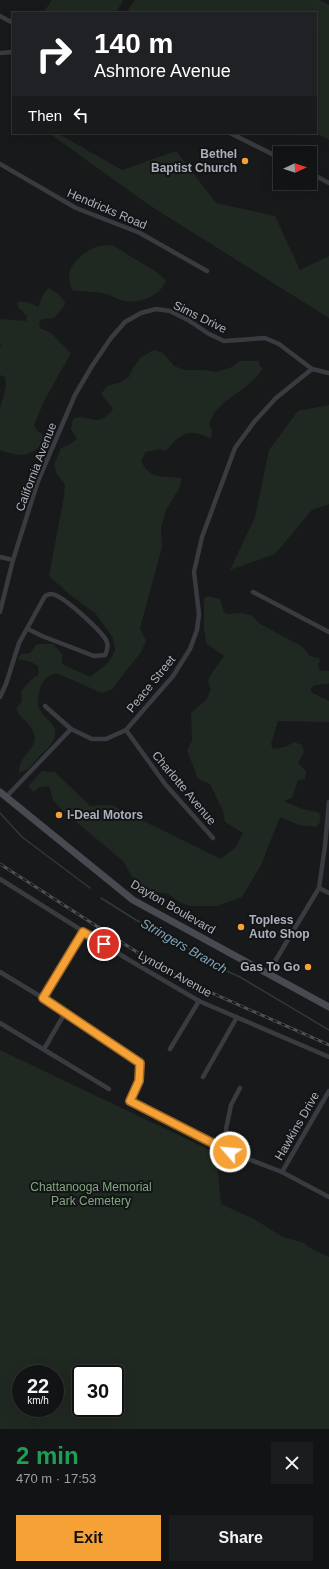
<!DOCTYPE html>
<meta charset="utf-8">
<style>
body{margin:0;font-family:Arial,sans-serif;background:#1b1c1d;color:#f1f3f6;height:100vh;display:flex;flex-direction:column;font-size:15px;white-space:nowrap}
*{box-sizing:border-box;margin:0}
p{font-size:13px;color:#9c9ea0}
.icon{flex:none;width:22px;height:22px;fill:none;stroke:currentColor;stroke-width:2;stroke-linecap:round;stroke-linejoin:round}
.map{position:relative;height:1429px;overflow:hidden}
.side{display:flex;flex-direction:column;background:#121314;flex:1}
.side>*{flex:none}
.banner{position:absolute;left:12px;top:12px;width:305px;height:122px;border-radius:0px;box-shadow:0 4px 16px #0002,0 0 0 1px #313234;background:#202124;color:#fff;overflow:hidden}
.needle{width:26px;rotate:86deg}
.controls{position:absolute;left:273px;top:146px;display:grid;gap:8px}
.controls a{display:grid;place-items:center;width:44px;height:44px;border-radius:0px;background:#121314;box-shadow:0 4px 16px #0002,0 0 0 1px #313234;font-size:20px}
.speed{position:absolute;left:12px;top:1365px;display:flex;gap:8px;font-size:20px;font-weight:700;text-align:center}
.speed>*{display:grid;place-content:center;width:52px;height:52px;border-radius:50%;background:#121314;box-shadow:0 4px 16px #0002,0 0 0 1px #313234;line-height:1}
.speed small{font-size:10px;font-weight:400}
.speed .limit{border:2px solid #111;border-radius:6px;background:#fff;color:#111}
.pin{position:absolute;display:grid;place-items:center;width:34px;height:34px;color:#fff;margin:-17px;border:2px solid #fff;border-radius:50%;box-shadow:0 1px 4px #0007}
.me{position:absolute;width:44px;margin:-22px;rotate:297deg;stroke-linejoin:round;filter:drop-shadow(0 0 3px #0008)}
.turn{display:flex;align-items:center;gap:14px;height:84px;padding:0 16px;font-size:18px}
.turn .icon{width:52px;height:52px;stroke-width:2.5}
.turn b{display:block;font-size:28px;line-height:34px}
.then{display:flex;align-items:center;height:38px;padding:0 16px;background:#0003;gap:8px;font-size:15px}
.round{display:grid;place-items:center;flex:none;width:42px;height:42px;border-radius:0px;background:#1b1c1d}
.headline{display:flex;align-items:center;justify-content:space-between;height:68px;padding:0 16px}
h1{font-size:24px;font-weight:800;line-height:30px;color:#1e9e55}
.action{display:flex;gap:8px;margin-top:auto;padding:8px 16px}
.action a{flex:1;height:46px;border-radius:0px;background:#f5a136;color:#111;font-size:16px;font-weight:800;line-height:46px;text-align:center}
.action a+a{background:#1b1c1d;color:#f1f3f6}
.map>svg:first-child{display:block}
.green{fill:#202921;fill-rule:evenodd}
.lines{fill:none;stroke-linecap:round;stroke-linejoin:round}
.stream{stroke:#2e393f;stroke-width:1.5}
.minor{stroke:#393b40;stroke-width:4.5}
.secondary{stroke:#474a50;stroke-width:7}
.rail-casing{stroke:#4c4f55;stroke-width:3}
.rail{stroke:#131416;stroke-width:1.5;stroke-dasharray:4.5;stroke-linecap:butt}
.route-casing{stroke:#9f6923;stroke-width:10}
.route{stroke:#f5a136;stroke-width:7}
.poi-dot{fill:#f5a136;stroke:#131416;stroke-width:1.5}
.labels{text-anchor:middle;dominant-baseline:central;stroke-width:4;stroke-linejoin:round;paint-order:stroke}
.poi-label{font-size:12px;font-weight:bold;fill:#abb1bb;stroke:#131416;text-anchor:end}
.street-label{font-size:12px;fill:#abb1bb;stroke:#131416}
.park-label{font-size:12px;fill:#83a681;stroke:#131416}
.water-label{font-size:13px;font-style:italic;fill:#81a3b6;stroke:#131416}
</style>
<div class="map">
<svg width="329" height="1429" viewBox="0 0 329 1429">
<rect width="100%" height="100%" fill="#18191b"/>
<g class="green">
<polygon points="52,0 123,0 116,13 43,13"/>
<polygon points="135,0 320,0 329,5 329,140 316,133 316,13 168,13 164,11 162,13 126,13"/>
<polygon points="49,133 57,133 122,170 176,151 216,203 275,216 300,270 329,256 329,318 149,205"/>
<path d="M112,245L158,273L166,281C160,296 139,304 124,301C117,299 112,295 106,294C95,291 83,292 72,290C71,286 69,282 69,277C68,264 87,249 99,246C103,245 108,246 112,245Z"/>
<path d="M49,288L57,293L65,302L64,306L54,318L42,319L39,322L40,328L51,333L71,353L44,401L34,425L38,432L43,434L45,440C32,458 20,457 0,450V408L6,387L5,377L0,375V348L1,344H0V319L26,321L27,316L18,307L17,302C26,301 31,302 38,307C41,300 42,294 49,288Z"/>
<path d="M154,350L163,353L174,366L185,370H205L216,372L232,367L239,361H258L262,369C249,392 217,398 209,424L212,431L211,439C189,427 181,433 166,451L160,449L146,452L141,461C150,480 163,476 181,478L180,487L166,510L161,528L162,547L140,628L146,641L141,652L112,689L102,693L56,673C45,676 40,684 39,695C38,699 37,704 39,708C43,719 57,722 55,736C53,745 43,752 38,758C32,764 28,772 19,772C18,754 41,749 33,731C29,721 20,719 16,709L22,701L21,691L31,680L39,674L38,666L31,662L18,659L21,654L30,653L37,644H53L62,654V664L90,677L109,662L115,650L113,638L96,614L69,594L49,576L64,496L65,485L57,474L54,465L61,448L70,444L77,439L71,429L73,419C91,412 96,431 113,409L101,394L107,386L121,382L129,377L133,368L140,358Z"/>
<polygon points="329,405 329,504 312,510 275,554 230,570 255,517 269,450 298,411"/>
<path d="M208,596L220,599L224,612L227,614L241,613L251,615L260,624L303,647L309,656L319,658L320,661L318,664L319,670L329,671V683L328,684L315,685L311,688V692L329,701V722L278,721L271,744L273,749L285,747L294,742L302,745L304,752L298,763L306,771L305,779L298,780L292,798L284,801L302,809L318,812C322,818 321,821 317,827L299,825L280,817L261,865L242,897L217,906H191L181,903L168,894L147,891L132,877L124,862L62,810L53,800L49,786L40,787L34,792L28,786L42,771L55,772L90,806L111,805L221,859L236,847L243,833L225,822L223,811L210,784L198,779L187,750L192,741L191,713L206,700L211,690L208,681C212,671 218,665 224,656L206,643L204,628V598Z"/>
<path d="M0,1050L216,1153L221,1204L254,1219L281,1236L304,1243L310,1248L329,1257V1429H0ZM21,1374H55V1408H21ZM81,1374H115V1408H81Z"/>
</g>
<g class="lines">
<g class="stream">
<polyline points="0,813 22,837 90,888"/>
<polyline points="101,898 136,920 191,950 220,968 240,977 329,1030"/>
</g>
<g class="minor">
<polyline points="0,16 13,23"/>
<polyline points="0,53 13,52"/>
<polyline points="230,133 280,158"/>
<polyline points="0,164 76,208 140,233 207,271"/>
<polyline points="310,173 329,183"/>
<polyline points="0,557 13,560"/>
<polyline points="253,592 329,632"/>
<polyline points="0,612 13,560 38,481 75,395 92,366 111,338 125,322 141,313 156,309 170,311 188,320 209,334 224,341 265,338 279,344 312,369 329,373"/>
<path d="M0,697L6,684L19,643L45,596C47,595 49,594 51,594C62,594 100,630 106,640C109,646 107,650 105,655L94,656L42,636L28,629"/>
<polyline points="45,706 71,729"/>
<polyline points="126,730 165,784 213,838"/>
<polyline points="6,797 71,729 92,739 106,739 126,730 173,676 190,649 197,630 199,614 194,572 202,537 235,448 254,422 276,398 312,369"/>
<polyline points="0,879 129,960 199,1001 329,1057"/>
<polyline points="319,888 329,893"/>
<polyline points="0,972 43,998 140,1063 139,1081 130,1101 230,1152 282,1172 329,1197"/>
<polyline points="268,973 319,888 325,846 329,802"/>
<polyline points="43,998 83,932"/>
<polyline points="0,1023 109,1089"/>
<polyline points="44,1049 65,1013"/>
<polyline points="170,1049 199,1001"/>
<polyline points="203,1077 237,1017"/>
<polyline points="230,1152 226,1129 231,1105 240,1088"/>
<polyline points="282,1172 329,1091"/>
</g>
<polyline class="secondary" points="0,792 133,900 329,1007"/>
<defs>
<polyline id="rail" points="0,864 154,963 194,985 329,1045"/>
</defs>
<use href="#rail" class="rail-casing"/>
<use href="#rail" class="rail"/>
</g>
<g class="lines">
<defs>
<polyline id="route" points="104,944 83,932 43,998 140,1063 139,1081 130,1101 230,1152"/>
</defs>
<use href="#route" class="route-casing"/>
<use href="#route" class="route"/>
</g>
<g class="poi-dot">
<circle cx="245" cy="161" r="4"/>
<circle cx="59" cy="815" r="4"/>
<circle cx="241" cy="927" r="4"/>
<circle cx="308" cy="967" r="4"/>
</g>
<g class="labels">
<g class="poi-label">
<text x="237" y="154">Bethel<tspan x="237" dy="14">Baptist Church</tspan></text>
<text x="67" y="815" text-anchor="start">I-Deal Motors</text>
<text x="249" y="920" text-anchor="start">Topless<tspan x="249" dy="14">Auto Shop</tspan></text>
<text x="300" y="967">Gas To Go</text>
</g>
<g class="street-label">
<text transform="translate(107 209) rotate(23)">Hendricks Road</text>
<text transform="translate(200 317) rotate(26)">Sims Drive</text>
<text transform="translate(36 467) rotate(-69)">California Avenue</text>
<text transform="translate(151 684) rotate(-51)">Peace Street</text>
<text transform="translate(184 788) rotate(50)">Charlotte Avenue</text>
<text transform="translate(173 907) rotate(30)">Dayton Boulevard</text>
<text transform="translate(175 974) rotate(29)">Lyndon Avenue</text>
<text transform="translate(297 1126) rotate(-60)">Hawkins Drive</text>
</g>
<g class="park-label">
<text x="91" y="1187">Chattanooga Memorial<tspan x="91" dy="14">Park Cemetery</tspan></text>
</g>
<g class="water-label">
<text transform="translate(184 946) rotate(30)">Stringers Branch</text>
</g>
</g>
</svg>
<div class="controls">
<a><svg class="needle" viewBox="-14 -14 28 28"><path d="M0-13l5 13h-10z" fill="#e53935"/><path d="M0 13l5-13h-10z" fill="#9c9ea0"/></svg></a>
</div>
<div class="speed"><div>22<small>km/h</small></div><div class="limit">30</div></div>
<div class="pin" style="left:104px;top:944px;background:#d93025"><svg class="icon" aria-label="arrive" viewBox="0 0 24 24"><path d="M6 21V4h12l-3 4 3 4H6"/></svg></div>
<svg class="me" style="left:230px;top:1152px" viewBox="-20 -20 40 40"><circle r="17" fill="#f5a136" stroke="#fff" stroke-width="3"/><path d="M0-11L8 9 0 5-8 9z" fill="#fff"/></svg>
<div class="banner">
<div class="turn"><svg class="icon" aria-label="right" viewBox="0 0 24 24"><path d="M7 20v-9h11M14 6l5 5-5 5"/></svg><div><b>140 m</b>Ashmore Avenue</div></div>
<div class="then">Then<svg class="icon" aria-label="left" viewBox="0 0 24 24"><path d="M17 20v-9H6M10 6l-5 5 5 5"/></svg></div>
</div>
</div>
<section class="side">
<div class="headline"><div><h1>2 min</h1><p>470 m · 17:53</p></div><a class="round"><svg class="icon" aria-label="close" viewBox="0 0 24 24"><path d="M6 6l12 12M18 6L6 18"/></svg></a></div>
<div class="action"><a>Exit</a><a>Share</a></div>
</section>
